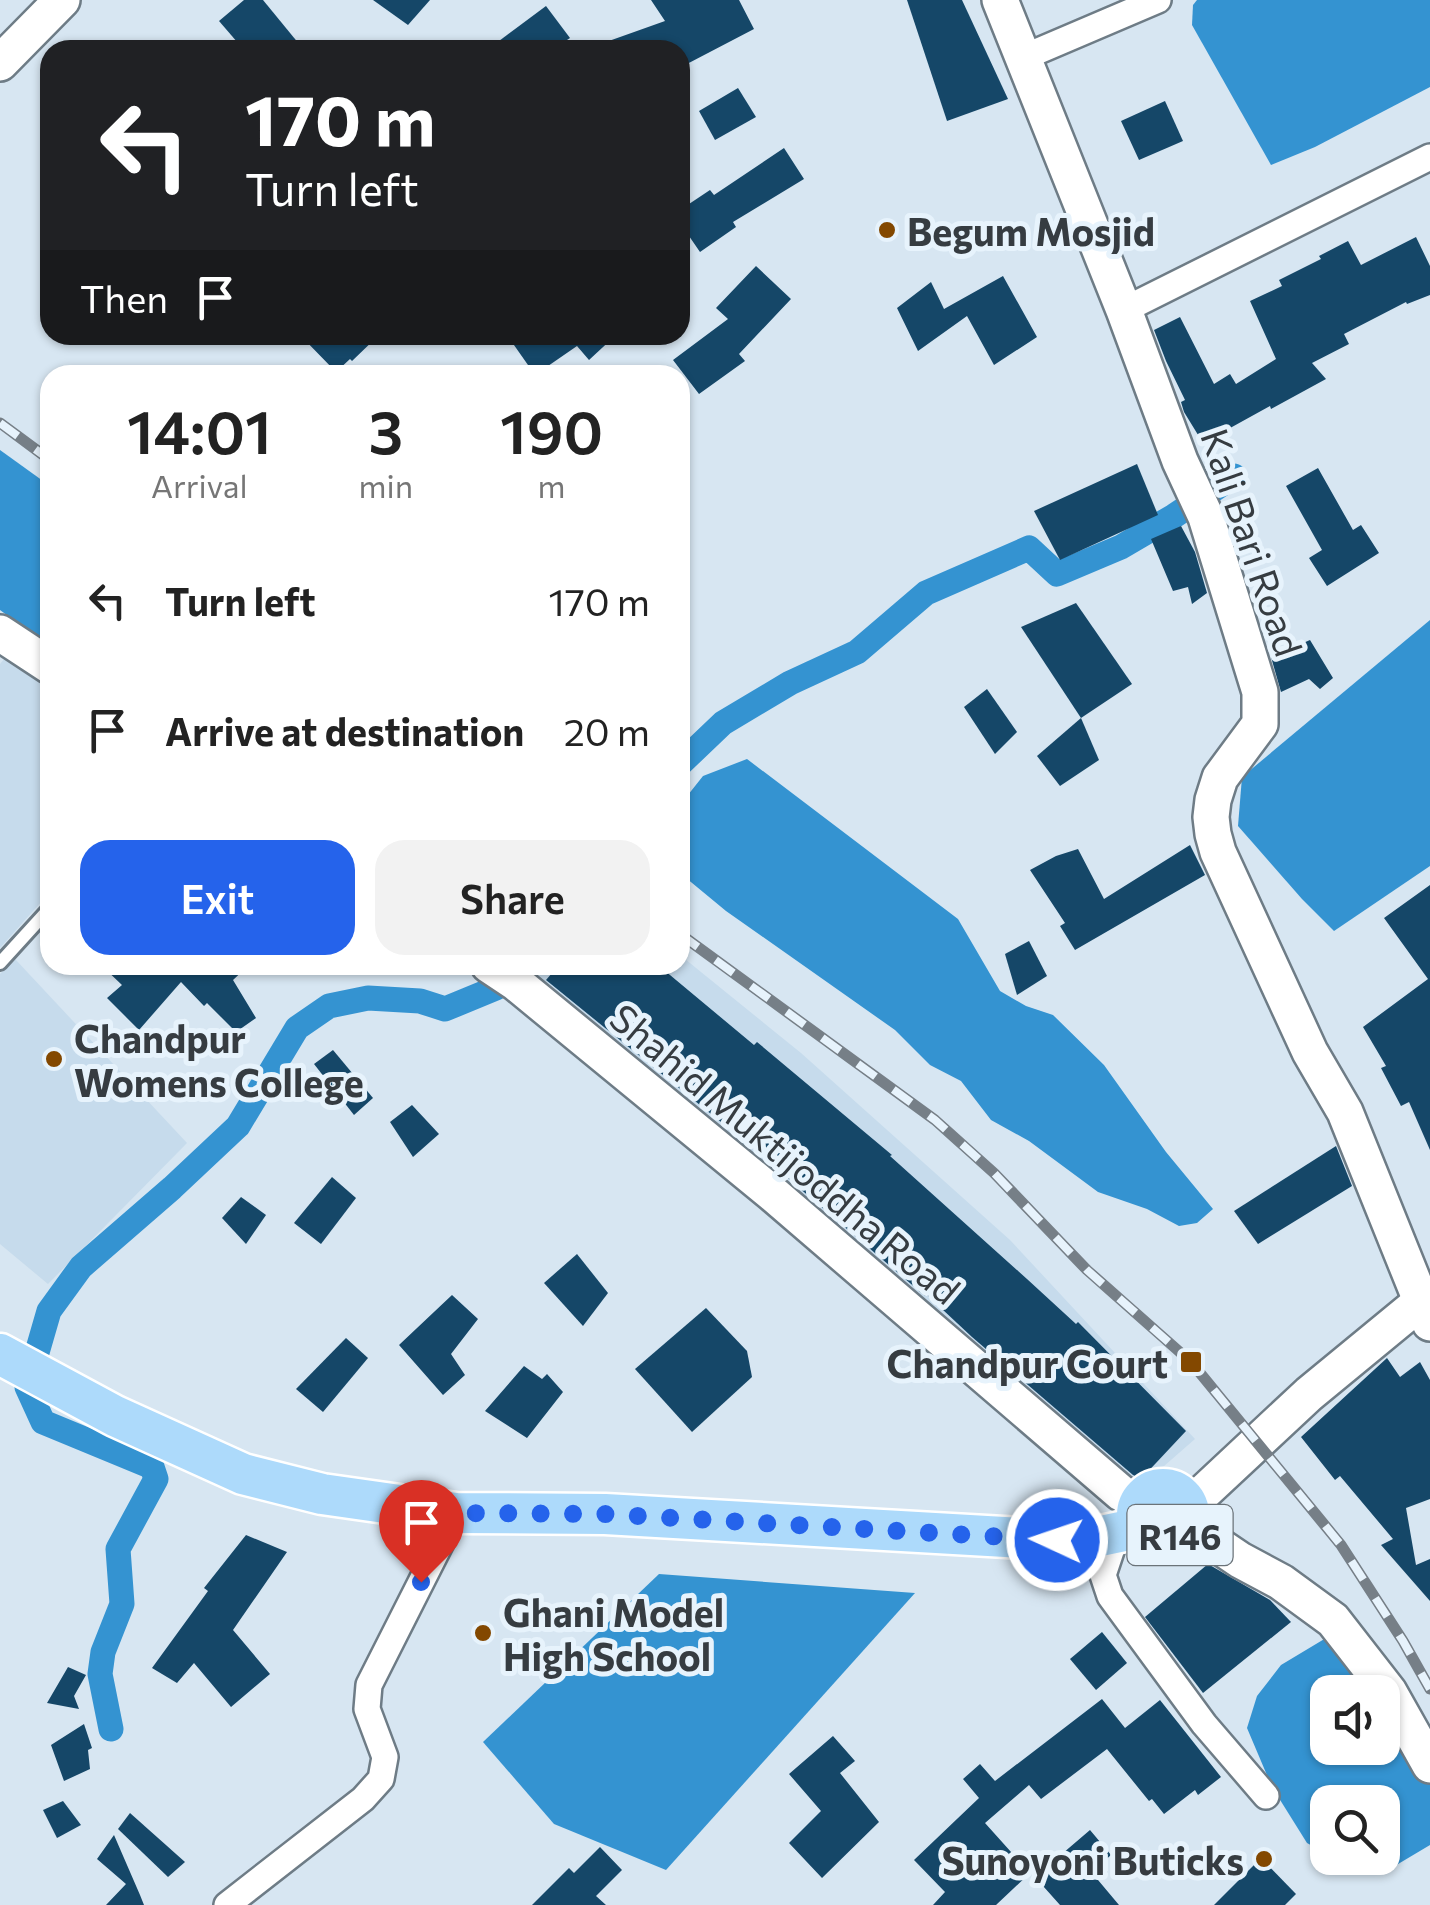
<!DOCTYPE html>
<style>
body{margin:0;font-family:Commissioner,sans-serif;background:#f2f2f2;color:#222;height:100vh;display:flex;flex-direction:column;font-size:38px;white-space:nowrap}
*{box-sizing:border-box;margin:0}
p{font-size:32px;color:#767676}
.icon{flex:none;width:55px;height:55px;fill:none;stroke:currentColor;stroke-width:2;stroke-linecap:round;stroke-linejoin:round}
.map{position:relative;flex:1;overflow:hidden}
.sheet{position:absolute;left:40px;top:365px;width:650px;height:610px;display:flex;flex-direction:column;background:#fff;border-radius:30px;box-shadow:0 2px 8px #0004}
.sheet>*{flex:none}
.hud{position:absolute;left:40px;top:40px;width:650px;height:305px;border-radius:30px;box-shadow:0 2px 8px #0004;background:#202124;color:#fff;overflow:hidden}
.controls{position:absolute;left:1310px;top:1675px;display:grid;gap:20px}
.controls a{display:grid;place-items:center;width:90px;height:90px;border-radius:20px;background:#fff;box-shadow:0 2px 8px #0004;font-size:50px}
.pin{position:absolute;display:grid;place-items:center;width:85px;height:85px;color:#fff;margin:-102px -42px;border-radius:50% 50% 50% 0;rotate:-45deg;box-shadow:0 0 10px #0007}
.pin .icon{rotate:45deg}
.me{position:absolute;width:110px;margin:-55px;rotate:273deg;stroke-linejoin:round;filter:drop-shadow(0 0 8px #0008)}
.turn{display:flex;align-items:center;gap:35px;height:210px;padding:0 40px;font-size:45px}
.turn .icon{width:130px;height:130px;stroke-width:2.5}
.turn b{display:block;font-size:70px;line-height:85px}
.then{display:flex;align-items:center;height:95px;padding:0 40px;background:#0003;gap:20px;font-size:38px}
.eta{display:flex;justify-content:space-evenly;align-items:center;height:170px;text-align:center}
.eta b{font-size:60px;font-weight:600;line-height:70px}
.action{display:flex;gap:20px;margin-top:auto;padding:20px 40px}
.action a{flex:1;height:115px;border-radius:30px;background:#2563eb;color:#fff;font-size:40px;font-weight:600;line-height:115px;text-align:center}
.action a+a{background:#f2f2f2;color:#222}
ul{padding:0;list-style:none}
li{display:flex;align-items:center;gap:30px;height:130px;padding:0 40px}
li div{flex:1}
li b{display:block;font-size:38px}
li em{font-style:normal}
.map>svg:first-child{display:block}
.built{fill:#c6dbec}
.water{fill:#3493d1}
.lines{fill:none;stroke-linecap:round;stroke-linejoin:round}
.canal{stroke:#3493d1;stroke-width:25}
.building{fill:#154768}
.lane-casing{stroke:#6e7c86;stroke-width:18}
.street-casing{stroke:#6e7c86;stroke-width:30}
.secondary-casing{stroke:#6e7c86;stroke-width:40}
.primary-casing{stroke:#fff;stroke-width:45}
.lane{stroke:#fff;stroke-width:12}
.street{stroke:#fff;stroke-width:25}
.secondary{stroke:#fff;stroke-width:35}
.primary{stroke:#addafb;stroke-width:40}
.rail-casing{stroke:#767f87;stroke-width:11}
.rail{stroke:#e7f3fc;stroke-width:8;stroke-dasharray:22;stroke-linecap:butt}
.route{stroke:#2563eb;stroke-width:18;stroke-dasharray:0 32.4}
.poi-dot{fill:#834800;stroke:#e7f3fc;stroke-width:4}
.labels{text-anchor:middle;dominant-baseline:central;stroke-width:10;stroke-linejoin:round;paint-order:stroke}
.shield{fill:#e7f3fc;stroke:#6b7379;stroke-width:2.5}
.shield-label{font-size:35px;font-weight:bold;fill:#363c41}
.poi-label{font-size:38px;font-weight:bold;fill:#363c41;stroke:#e7f3fc;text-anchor:start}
.street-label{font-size:38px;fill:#363c41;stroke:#e7f3fc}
</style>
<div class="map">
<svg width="1430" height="1905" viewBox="0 0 1430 1905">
<rect width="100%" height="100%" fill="#d7e6f2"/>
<g class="built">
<polygon points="6,657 50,687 50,892 0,948 0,664"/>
<polygon points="680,955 801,1053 1010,1240 1195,1439 1132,1494 521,969 525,965 680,965"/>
<polygon points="15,959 187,1143 48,1284 0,1244 0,974"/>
</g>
<g class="water">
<polygon points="1197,0 1430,0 1430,87 1315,147 1271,165 1192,25 1193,5"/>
<polygon points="0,450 50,486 50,647 0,610"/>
<polygon points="1430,620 1430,866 1334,931 1302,899 1238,826 1242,777"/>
<polygon points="747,759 958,919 1000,991 1026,1006 1053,1015 1104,1065 1166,1152 1213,1209 1197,1223 1179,1226 1147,1209 1098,1192 1029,1141 991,1120 961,1081 930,1065 895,1030 726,911 680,873 680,805 703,776"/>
<polygon points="659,1574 915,1593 666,1870 554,1824 483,1742"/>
<polygon points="1331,1635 1382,1692 1328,1692 1328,1748 1382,1748 1382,1693 1430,1771 1430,1845 1383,1873 1349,1866 1333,1858 1382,1858 1382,1802 1328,1802 1327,1854 1307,1843 1272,1787 1247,1728 1257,1696 1281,1665"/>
</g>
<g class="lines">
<g class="canal">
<polyline points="680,764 723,723 790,683 857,652 926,593 1029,548 1057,574 1121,547 1174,516 1234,476"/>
<polyline points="111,1729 100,1674 103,1652 122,1604 118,1549 156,1479 152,1467 43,1422 27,1387 49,1311 81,1267 172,1188 238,1126 297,1028 329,1006 368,998 420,1001 445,1009 496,988 517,965"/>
</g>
</g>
<g class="building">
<polygon points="244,0 263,0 304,50 244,50 219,21"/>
<polygon points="373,0 430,0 408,25"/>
<polygon points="651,0 739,0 754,29 685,65 680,58 680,50 592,50 592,47 665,21"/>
<polygon points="907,0 962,0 1008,99 947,121"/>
<polygon points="546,6 570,38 552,50 487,50"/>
<polygon points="738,88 756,117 715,140 699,111"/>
<polygon points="1165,101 1183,141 1139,160 1121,121"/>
<polygon points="784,148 804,179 733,222 736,227 700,252 680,223 680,210 710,190 714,195"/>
<polygon points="1416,237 1430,266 1430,295 1407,304 1406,302 1344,334 1349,344 1312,363 1326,379 1271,409 1270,406 1203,443 1184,412 1181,402 1185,400 1166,361 1154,330 1180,317 1214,384 1230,374 1236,384 1276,359 1250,301 1282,286 1279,280 1321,259 1319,256 1348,241 1361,265"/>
<polygon points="756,266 791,299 739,354 745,361 699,394 673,360 728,319 716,308"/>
<polygon points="1003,276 1037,337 994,365 967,316 918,351 897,308 931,282 944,309"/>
<polygon points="300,335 325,335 333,343 341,335 379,335 352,361 350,359 336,372"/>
<polygon points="507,335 616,335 589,360 577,346 535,375"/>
<polygon points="1137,464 1158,515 1060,560 1034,511"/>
<polygon points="1318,468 1353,530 1361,525 1379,553 1327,586 1309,558 1322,550 1286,486"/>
<polygon points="1181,526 1195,552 1207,593 1192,604 1188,587 1173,591 1151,539"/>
<polygon points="1076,603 1132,684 1081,718 1021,627"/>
<polygon points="1310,640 1333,678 1320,689 1309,679 1281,692 1271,657"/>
<polygon points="987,689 1017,732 995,754 964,707"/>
<polygon points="1081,718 1099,760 1060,786 1037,756"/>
<polygon points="1190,845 1205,875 1075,950 1060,926 1065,923 1030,870 1056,856 1078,849 1104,899"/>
<polygon points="1430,885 1430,1150 1409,1102 1401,1106 1381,1068 1386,1066 1363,1027 1428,979 1384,918"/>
<polygon points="1029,941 1047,976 1017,995 1005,954"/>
<polygon points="101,965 249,965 233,980 256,1018 236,1032 207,1003 204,1006 181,982 139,1030 107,998 122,985"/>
<polygon points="559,965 658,965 754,1045 757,1042 892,1155 890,1156 1027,1279 1076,1324 1078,1322 1186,1431 1141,1479 1133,1475 972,1337 927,1295 925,1296 748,1144 546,980"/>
<polygon points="333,1050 373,1098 354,1115 314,1064"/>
<polygon points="412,1105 439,1134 413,1157 390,1122"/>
<polygon points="1336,1146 1352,1186 1258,1244 1234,1211"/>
<polygon points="332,1177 356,1198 321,1244 294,1223"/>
<polygon points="241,1197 266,1215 246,1244 222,1218"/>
<polygon points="577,1254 608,1293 583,1326 544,1283"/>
<polygon points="452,1295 478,1319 451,1354 465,1375 443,1395 399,1345"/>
<polygon points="706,1308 747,1351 752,1377 692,1432 635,1369"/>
<polygon points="346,1338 368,1358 323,1412 296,1389"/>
<polygon points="1387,1358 1400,1377 1420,1362 1430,1380 1430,1499 1406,1508 1416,1565 1430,1559 1430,1601 1381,1545 1393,1539 1340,1476 1335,1480 1301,1437"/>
<polygon points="524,1366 542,1379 547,1374 563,1392 527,1438 485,1411"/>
<polygon points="246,1535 287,1552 233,1630 270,1674 231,1707 194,1663 177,1683 152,1668 208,1591 204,1588"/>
<polygon points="1208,1564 1270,1600 1291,1622 1203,1693 1145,1617"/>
<polygon points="1102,1632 1127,1663 1096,1690 1070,1659"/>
<polygon points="68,1667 86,1675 74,1696 79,1709 47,1703"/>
<polygon points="1102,1699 1125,1728 1160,1700 1221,1777 1198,1795 1195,1790 1164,1814 1152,1799 1149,1801 1107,1749 1041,1799 1029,1785 985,1823 1030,1873 996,1905 933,1905 945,1892 914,1860 979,1798 963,1779 980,1764 995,1781"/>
<polygon points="84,1724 92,1748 88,1750 90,1769 64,1781 51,1745"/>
<polygon points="833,1736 855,1761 840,1773 879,1822 822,1878 789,1843 821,1811 789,1774"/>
<polygon points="63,1801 81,1825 57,1838 43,1810"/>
<polygon points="130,1813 185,1862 168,1877 118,1829"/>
<polygon points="1090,1830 1111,1855 1101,1864 1108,1872 1098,1880 1119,1905 1060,1905 1035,1877"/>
<polygon points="114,1835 140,1895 144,1905 106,1905 126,1884 97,1859"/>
<polygon points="600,1847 622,1870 596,1896 606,1905 532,1905 569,1868 574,1873"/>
<polygon points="1261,1858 1296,1894 1285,1905 1214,1905"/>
</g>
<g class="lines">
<defs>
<polyline id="lane" points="0,963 50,908"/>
<g id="street">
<polyline points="1022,58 1158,0"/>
<polyline points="1124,310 1430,157"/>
<polyline points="1117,1533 1103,1575 1110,1596 1204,1724 1266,1796"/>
<polyline points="227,1905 363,1799 381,1779 385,1757 367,1709 369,1685 456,1513"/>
</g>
<g id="secondary">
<polyline points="1000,0 1124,310 1180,461 1206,517 1260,692 1260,724 1220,778 1213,800 1211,817 1213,834 1218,852 1310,1052 1345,1112 1430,1323"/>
<polyline points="0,63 62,0"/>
<polyline points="0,633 50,666"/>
<polyline points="489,965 516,983 773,1194 1121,1493 1140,1502"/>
<polyline points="1188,1507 1309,1394 1422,1301"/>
<polyline points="1188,1525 1240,1560 1281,1582 1333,1620 1389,1692 1430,1765"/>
</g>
<g id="primary">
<polyline points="0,1354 115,1416 243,1474 322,1494 456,1513 605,1514 1057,1540 1096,1537 1139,1528"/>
<circle cx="1163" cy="1515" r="26"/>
</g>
</defs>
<use href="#lane" class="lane-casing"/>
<use href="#street" class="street-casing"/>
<use href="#secondary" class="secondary-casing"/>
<use href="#primary" class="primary-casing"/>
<use href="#lane" class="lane"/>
<use href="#street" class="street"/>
<use href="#secondary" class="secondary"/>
<use href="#primary" class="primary"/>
<defs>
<g id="rail">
<polyline points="0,423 50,460"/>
<polyline points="680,934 935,1120 994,1173 1087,1270 1191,1362 1341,1545 1403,1641 1430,1689"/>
</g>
</defs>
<use href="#rail" class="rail-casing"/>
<use href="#rail" class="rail"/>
</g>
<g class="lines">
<polyline class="route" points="421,1582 456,1513 605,1514 1057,1540"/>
</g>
<g class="poi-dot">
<circle cx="887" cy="230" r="10"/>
<circle cx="54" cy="1059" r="10"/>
<rect x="1179" y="1350" width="24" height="24" rx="5"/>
<circle cx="483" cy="1633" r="10"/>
<circle cx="1264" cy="1859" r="10"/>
</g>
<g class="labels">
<rect class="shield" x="1127.5" y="1505" width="105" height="60" rx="8"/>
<g class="shield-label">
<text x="1180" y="1535">R146</text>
</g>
<g class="poi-label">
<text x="907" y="230">Begum Mosjid</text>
<text x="74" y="1037">Chandpur<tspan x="74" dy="44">Womens College</tspan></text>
<text x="1168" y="1362" text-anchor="end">Chandpur Court</text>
<text x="503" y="1611">Ghani Model<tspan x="503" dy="44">High School</tspan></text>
<text x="1244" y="1859" text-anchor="end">Sunoyoni Buticks</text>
</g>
<g class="street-label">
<text transform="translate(1253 542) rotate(71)">Kali Bari Road</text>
<text transform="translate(786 1153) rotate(40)">Shahid Muktijoddha Road</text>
</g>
</g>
</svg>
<div class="controls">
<a><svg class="icon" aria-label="sound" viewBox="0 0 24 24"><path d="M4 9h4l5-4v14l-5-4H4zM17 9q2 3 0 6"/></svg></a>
<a><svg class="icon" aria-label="search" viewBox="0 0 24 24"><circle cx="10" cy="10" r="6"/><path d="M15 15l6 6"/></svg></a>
</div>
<div class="pin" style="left:421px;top:1582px;background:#d93025"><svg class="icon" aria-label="arrive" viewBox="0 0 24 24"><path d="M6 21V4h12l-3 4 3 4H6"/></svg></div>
<svg class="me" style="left:1057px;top:1540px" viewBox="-20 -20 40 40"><circle r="17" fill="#2563eb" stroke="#fff" stroke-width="3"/><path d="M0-11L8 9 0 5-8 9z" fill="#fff"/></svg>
<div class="hud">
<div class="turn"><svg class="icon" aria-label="left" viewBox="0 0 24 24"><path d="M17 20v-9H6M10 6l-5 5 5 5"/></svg><div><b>170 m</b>Turn left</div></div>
<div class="then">Then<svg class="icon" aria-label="arrive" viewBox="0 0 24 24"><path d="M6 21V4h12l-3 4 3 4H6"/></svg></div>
</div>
<section class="sheet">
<div class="eta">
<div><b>14:01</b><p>Arrival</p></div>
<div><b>3</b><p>min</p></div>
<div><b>190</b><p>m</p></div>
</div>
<ul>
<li><svg class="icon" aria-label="left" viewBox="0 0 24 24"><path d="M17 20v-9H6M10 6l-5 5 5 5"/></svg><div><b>Turn left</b></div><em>170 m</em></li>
<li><svg class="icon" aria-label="arrive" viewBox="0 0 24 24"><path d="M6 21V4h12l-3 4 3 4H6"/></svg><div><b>Arrive at destination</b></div><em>20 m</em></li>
</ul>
<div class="action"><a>Exit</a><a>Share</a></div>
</section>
</div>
